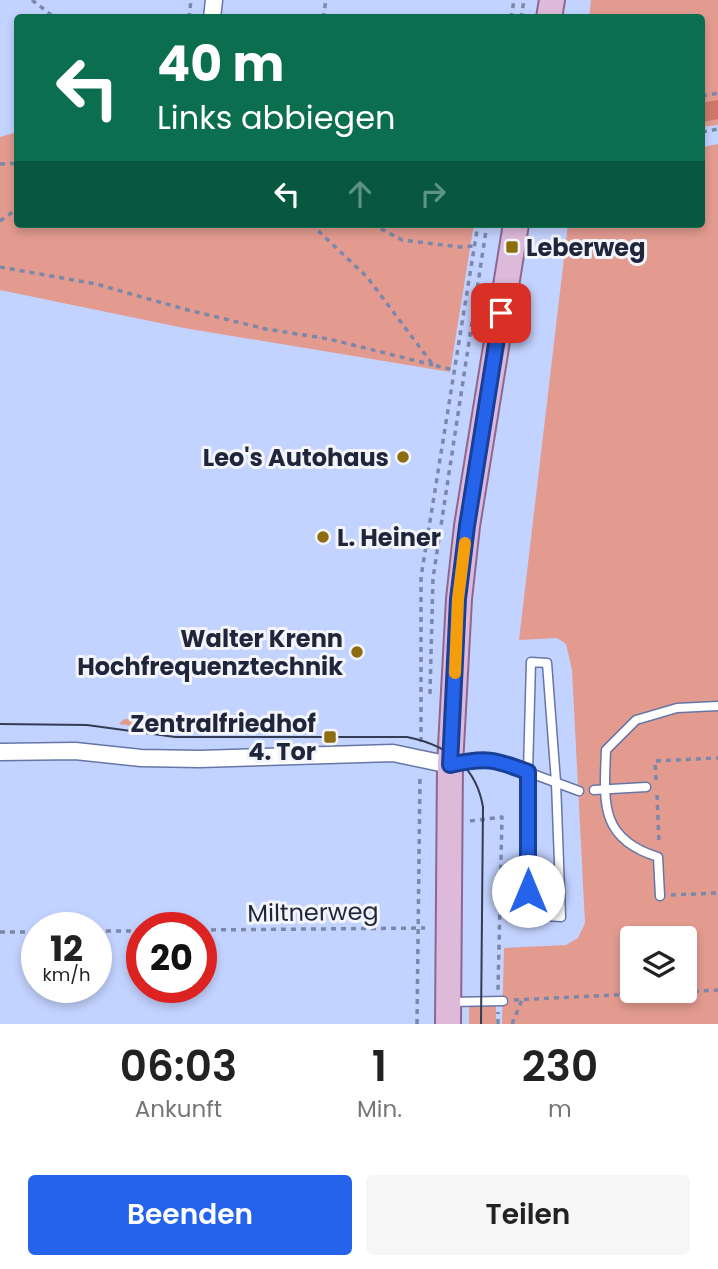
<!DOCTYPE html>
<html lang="de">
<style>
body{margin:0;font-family:Poppins,sans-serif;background:#f6f6f6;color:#222;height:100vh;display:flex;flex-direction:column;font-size:26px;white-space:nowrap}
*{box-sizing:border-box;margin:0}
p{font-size:23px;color:#767676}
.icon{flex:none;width:38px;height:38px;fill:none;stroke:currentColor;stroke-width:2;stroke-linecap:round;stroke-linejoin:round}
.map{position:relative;height:1024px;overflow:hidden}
.drawer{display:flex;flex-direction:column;background:#fff;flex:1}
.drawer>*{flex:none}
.banner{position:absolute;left:14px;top:14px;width:691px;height:214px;border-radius:7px;box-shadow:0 4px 10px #0003;background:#0b6e4f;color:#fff;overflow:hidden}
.fabs{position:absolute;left:620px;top:926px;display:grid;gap:14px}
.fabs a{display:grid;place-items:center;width:77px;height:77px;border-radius:7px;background:#fff;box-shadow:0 4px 10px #0003;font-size:35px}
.speed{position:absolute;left:21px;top:912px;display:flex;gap:14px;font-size:35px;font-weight:700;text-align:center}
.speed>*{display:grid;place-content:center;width:91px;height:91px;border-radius:50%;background:#fff;box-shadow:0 4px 10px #0003;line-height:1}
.speed small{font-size:18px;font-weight:400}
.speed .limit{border:10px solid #d22;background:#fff;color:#111}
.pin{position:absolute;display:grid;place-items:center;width:60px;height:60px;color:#fff;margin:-30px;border-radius:14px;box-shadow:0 4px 10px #0006}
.me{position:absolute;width:77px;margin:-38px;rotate:0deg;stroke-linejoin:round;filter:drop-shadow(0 0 5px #0008)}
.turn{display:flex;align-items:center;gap:24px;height:147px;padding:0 28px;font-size:32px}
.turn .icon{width:91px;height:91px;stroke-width:2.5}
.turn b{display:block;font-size:49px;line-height:60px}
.lanes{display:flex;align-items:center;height:66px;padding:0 28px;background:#0003;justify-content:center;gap:35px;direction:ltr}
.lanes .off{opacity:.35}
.eta{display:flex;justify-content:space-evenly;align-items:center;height:119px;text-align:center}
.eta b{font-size:42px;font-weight:600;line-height:49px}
.cta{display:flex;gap:14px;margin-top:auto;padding:14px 28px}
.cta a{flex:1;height:80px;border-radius:7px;background:#2563eb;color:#fff;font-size:28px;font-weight:600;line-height:80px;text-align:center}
.cta a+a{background:#f6f6f6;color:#222}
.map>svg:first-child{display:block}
.green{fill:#e39b90;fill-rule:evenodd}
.forest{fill:#cf776b}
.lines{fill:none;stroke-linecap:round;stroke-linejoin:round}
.service-casing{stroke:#6576a7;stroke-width:11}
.minor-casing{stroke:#6576a7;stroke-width:19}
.primary-casing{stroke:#8c6792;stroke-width:28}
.path{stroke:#7c88aa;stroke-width:3.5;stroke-dasharray:5 5;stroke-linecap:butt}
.service{stroke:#fff;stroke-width:8}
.minor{stroke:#fff;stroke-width:16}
.primary{stroke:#ddb9da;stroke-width:24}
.tram{stroke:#343c54;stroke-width:2}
.route-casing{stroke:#184099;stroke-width:18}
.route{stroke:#2563eb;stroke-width:12}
.slow{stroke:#f59e0b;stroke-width:12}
.poi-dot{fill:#8c6e10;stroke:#f3f5fb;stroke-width:2.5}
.labels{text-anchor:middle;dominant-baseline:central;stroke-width:6;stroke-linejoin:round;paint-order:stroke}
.poi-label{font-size:24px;font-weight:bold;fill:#1f263b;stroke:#f3f5fb;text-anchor:end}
.street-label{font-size:24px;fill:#1f263b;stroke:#f3f5fb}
</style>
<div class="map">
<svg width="718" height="1024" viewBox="0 0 718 1024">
<rect width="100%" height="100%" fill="#c3d3ff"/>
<g class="green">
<polygon points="591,0 718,0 718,125 702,127 702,18 589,18"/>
<polygon points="17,132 18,224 474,224 450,372 184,328 0,290 0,137"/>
<path d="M718,144V1024H502L504,948L566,945L578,938L585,923L572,670L566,644L557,638L519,640L568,224H702V147ZM632,938H684V990H632Z"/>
<polygon points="124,719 181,719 187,724 186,732 164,731 119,724"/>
<rect x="469" y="1006" width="27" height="18"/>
</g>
<polygon class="forest" points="718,100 718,119 702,122 702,103"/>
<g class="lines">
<defs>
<g id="service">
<polygon points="531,662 547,663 556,782 561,917 529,915 528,772"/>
<polyline points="453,764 476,760 495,760 579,791"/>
<polyline points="594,790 646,787"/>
<path d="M660,896L658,857C599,839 604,802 606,750L636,720L677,708L718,706"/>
<polyline points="450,1002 503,1001"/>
</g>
<g id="minor">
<polyline points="212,18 214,0"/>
<polyline points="0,752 75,751 141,758 200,759 393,753 450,765"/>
</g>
<g id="primary">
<polyline points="549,18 552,0"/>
<polyline points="448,1024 450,765 459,599 467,526 516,224"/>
</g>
</defs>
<use href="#service" class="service-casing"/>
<use href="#minor" class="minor-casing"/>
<use href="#primary" class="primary-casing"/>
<g class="path">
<polyline points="32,0 55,18"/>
<polyline points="189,18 191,0"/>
<polyline points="323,18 326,0"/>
<polyline points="511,18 514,0"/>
<polyline points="521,18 524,0"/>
<polyline points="702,96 718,93"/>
<polyline points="702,132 718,129"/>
<polyline points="0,164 18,163"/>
<polyline points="0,221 18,208"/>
<polyline points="311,224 367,277 433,365 454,370"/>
<polyline points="372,224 402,240 460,247 474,246"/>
<polyline points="0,267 96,284 184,309 266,329 329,339 433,365"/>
<polyline points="430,694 433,578 487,224"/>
<polyline points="421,742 421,577 478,224"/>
<polyline points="656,780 655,761 718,758"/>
<polyline points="657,795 659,843"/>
<polyline points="470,821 502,817 498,990"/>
<polyline points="671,895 718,893"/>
<polyline points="201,930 425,928"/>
<polyline points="96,931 142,931"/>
<polyline points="0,932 37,932"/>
<polyline points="514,1000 718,990"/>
<polyline points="417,1024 420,774"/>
<polyline points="498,1024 498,1012"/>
<polyline points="512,1024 522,1000"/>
</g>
<use href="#service" class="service"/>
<use href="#minor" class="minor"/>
<use href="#primary" class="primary"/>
<path class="tram" d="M0,724L87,725L175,737H407C447,745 476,765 483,807L481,1024"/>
</g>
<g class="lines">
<defs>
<path id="route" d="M501,313L467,526L458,599L450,765C486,757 494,759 528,772V891"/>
</defs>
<use href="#route" class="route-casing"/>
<use href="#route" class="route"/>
<polyline class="slow" points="455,673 458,599 465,543"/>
</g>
<g class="poi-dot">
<rect x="505" y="240" width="14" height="14" rx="3.5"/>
<circle cx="403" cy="457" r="7"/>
<circle cx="323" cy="537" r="7"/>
<circle cx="357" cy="652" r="7"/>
<rect x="323" y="730" width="14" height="14" rx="3.5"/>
</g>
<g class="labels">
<g class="poi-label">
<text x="526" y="247" text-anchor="start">Leberweg</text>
<text x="389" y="457">Leo's Autohaus</text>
<text x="337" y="537" text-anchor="start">L. Heiner</text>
<text x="343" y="638">Walter Krenn<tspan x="343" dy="28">Hochfrequenztechnik</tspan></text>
<text x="316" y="723">Zentralfriedhof<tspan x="316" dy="28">4. Tor</tspan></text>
</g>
<g class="street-label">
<text transform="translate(313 912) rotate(-1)">Miltnerweg</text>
</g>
</g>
</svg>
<div class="fabs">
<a><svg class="icon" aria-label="layers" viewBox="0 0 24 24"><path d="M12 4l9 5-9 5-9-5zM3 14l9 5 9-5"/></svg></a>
</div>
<div class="speed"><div>12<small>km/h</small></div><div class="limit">20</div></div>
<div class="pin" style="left:501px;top:313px;background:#d93025"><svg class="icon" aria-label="arrive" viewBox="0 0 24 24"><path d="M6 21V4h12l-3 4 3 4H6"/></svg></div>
<svg class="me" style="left:528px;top:891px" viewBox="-20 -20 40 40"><circle r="19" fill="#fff"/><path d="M0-13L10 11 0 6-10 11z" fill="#2563eb"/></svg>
<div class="banner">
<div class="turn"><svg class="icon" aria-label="left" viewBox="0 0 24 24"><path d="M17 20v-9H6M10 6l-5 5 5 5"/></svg><div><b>40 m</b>Links abbiegen</div></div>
<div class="lanes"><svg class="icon" aria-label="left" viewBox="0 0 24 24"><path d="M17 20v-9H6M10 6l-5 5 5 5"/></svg><svg class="icon off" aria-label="ahead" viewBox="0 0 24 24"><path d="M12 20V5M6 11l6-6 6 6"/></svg><svg class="icon off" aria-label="right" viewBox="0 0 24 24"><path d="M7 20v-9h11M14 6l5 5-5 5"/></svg></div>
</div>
</div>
<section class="drawer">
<div class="eta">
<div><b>06:03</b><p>Ankunft</p></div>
<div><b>1</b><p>Min.</p></div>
<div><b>230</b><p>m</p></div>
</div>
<div class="cta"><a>Beenden</a><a>Teilen</a></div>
</section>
